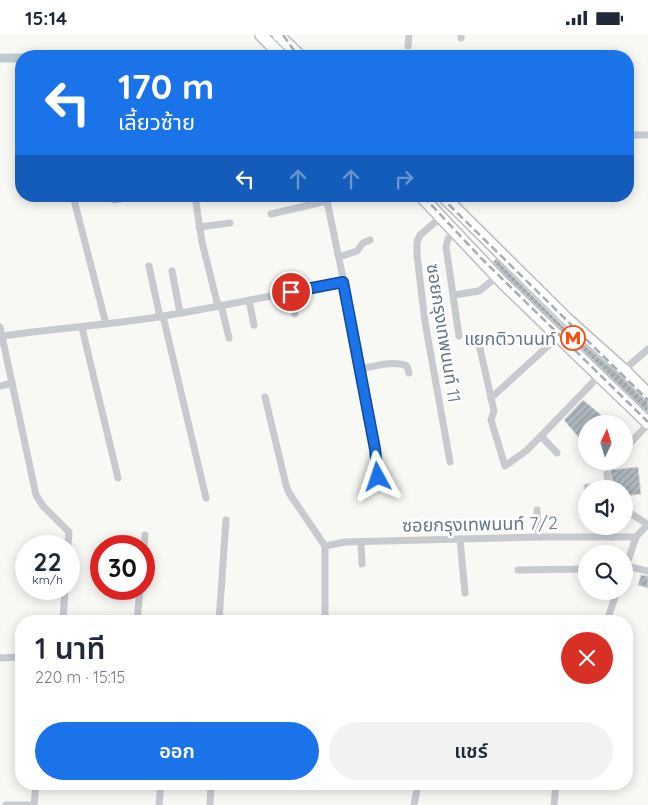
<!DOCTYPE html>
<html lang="th">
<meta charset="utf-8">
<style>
body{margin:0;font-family:Quicksand,"Noto Sans Thai",sans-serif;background:#f2f2f3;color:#1f2937;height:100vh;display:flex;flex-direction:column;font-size:19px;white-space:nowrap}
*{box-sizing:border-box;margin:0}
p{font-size:16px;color:#747a83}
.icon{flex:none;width:28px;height:28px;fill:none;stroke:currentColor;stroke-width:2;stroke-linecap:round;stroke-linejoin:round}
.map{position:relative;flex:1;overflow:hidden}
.details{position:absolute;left:15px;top:580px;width:618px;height:175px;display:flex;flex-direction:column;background:#fff;border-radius:20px;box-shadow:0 2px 12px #0003}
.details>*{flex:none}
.guide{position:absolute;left:15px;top:15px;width:619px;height:152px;border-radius:20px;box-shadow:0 2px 12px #0003;background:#1a73e8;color:#fff;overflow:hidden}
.needle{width:32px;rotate:4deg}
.tools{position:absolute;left:578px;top:380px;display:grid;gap:10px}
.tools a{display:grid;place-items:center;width:55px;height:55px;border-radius:50%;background:#fff;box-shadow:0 2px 12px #0003;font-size:25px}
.speed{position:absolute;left:15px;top:500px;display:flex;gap:10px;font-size:25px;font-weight:700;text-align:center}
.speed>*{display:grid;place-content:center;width:65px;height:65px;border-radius:50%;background:#fff;box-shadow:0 2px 12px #0003;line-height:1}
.speed small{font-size:12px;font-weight:400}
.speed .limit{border:8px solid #d22;background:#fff;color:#111}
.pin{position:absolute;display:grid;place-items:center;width:42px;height:42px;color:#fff;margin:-21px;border:2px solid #fff;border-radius:50%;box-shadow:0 1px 5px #0007}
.me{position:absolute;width:55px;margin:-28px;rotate:355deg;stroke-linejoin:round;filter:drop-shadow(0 0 4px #0008)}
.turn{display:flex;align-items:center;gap:18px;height:105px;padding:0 20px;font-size:22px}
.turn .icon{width:65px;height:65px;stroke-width:2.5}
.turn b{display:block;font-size:35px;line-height:42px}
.lanes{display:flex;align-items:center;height:48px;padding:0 20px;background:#0003;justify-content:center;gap:25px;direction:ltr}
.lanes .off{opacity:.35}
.round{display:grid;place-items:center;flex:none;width:52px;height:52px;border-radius:26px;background:#f2f2f3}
.head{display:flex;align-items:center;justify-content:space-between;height:85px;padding:0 20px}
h1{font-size:30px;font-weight:600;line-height:38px}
.cta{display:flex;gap:10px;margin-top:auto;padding:10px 20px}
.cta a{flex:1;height:58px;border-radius:30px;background:#1a73e8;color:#fff;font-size:20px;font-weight:600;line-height:58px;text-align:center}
.cta a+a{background:#f2f2f3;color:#1f2937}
.status{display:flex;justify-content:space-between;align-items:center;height:35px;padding:0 25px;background:#fff;direction:ltr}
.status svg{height:14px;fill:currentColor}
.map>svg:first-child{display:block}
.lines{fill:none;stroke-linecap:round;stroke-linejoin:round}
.canal{stroke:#c0cbd1;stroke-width:9}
.building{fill:url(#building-hatch);stroke:#d9d9d7}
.primary-casing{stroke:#babec2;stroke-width:14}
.minor{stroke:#c7cbcf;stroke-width:7}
.primary{stroke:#fff;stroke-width:11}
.rail{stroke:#a6adb3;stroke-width:2.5;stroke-dasharray:8 4;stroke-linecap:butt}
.route-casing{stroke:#114b97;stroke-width:12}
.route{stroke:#1a73e8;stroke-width:9}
.labels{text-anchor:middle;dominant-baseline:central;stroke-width:5;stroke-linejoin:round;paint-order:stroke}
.street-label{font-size:18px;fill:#637789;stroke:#fff}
.poi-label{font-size:18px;fill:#637789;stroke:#fff;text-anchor:end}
</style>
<div class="status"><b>15:14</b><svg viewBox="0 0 49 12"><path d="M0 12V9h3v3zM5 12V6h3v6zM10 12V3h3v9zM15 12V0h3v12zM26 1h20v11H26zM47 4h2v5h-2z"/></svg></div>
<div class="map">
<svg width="648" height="770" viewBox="0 0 648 770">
<defs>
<pattern id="building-hatch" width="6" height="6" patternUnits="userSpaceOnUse" patternTransform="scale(1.25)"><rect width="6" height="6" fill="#aeb7be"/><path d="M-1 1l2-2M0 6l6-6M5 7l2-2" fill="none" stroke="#919aa0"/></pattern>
</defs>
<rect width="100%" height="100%" fill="#f8f8f4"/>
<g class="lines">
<g class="canal">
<polyline points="562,21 570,20"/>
<polyline points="0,23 21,23"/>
</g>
</g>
<g class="building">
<polygon points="496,224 562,290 619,340 643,364 648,366 648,378 508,243 493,227"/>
<polygon points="583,365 612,389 586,389 586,411 564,385"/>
<polygon points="638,432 641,459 624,461 624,454 614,454 610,435"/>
<polygon points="641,540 648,541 648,553 638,550"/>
</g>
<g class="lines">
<defs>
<g id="primary">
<polyline points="261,0 282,21"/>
<polyline points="278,0 300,21"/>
<polyline points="421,161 503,248 648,388"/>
<polyline points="443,161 567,284 624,335 648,359"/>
</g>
</defs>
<use href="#primary" class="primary-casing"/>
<g class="minor">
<polyline points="461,3 461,0"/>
<polyline points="408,11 409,0"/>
<polyline points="628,100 648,100"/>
<polyline points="73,161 106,289"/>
<polyline points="195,161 202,207 218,271"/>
<polyline points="326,161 356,306 375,414 378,442"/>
<polyline points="114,165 134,161"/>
<polyline points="271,179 327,166"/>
<polyline points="440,183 420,200 417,207 417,220 425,287 450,427"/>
<polyline points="199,192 230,188"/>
<polyline points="456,197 448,204 446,212 459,301"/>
<polyline points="339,222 357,216 363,208 370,205"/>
<polyline points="149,231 160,282"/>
<polyline points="172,236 180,278"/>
<polyline points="291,257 295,279"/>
<polyline points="454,260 479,256 498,241"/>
<polyline points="249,265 254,290"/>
<polyline points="221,270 229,303"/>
<polyline points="163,281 206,463"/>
<polyline points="0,292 36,460 43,471 69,497 68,511"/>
<polyline points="82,293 118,443"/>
<path d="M2,301C56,293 110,290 164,281C224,271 283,258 343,247"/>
<polyline points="479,309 494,376 491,385 505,431 526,416 541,401"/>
<path d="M361,334C375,331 393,325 407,331L409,338"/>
<polyline points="624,335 648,314"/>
<polyline points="0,351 12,348"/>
<polyline points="265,362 286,450 289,458 325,511 325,586"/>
<polyline points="491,363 559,301"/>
<polyline points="624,415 648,389"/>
<polyline points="557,418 541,401 599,341"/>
<polyline points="607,439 609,454"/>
<polyline points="587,452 600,454"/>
<polyline points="537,475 539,502"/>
<polyline points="630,478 647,489"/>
<polyline points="611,491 612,502"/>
<polyline points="460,504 465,558"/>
<polyline points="361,507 362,529"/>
<polyline points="325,511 345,507 539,502 636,502"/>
<polyline points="144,515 145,500"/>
<polyline points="626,531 648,536"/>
<polyline points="518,535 586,534"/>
<polyline points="624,538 636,502 648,489"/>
<polyline points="63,586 65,554"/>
<polyline points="137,586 140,554"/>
<polyline points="219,586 226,485"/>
<polyline points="607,586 617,556"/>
<polyline points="0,623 21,622"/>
<polyline points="6,770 29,770"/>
<polyline points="34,770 36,749"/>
<polyline points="159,770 161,749"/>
<polyline points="210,770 211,749"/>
<polyline points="414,770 418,749"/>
<polyline points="554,770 556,749"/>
</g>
<use href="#primary" class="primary"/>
<g class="rail">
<polyline points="283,0 298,21"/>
<polyline points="423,161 482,224 648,387"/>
<polyline points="440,161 648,365"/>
</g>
</g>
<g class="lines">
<defs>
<polyline id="route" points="291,257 343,247 375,414 378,442"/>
</defs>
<use href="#route" class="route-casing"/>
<use href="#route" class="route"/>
</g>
<defs>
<symbol id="metro-ring" viewBox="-11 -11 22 22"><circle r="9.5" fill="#fff" stroke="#f55117" stroke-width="1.5"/><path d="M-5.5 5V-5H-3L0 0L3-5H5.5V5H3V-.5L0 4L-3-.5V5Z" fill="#f55117"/></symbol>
</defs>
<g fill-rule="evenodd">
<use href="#metro-ring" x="559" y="289" width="28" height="28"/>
</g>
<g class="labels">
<g class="street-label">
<text transform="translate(444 298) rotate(81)">ซอยกรุงเทพนนท์ 11</text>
<text transform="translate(480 489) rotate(-1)">ซอยกรุงเทพนนท์ 7/2</text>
</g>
<g class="poi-label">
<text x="556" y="303">แยกติวานนท์</text>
</g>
</g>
</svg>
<div class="tools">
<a><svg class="needle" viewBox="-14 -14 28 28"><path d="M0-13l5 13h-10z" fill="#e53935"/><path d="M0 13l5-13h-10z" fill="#747a83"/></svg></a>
<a><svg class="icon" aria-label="sound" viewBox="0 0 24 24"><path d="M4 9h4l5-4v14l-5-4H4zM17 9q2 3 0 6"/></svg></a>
<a><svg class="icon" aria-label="search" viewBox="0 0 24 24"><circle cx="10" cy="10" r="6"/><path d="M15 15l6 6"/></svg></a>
</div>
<div class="speed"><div>22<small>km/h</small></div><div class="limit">30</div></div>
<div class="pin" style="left:291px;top:257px;background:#d93025"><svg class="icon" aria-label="arrive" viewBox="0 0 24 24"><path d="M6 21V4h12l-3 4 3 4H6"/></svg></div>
<svg class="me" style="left:378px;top:442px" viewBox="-20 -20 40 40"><path d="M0-17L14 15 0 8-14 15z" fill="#1a73e8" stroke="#fff" stroke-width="4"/></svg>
<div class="guide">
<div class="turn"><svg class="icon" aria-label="left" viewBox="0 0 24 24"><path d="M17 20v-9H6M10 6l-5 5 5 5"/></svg><div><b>170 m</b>เลี้ยวซ้าย</div></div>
<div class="lanes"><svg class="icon" aria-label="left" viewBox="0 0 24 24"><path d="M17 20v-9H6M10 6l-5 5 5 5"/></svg><svg class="icon off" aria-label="ahead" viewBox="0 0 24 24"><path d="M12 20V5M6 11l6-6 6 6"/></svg><svg class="icon off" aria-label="ahead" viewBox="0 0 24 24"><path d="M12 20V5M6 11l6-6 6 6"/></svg><svg class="icon off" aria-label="right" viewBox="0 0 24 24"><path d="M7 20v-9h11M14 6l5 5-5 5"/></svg></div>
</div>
<section class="details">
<div class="head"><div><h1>1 นาที</h1><p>220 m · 15:15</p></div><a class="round" style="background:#d93025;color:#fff"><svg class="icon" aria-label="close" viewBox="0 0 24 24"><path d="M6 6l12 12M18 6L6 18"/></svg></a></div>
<div class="cta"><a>ออก</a><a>แชร์</a></div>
</section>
</div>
